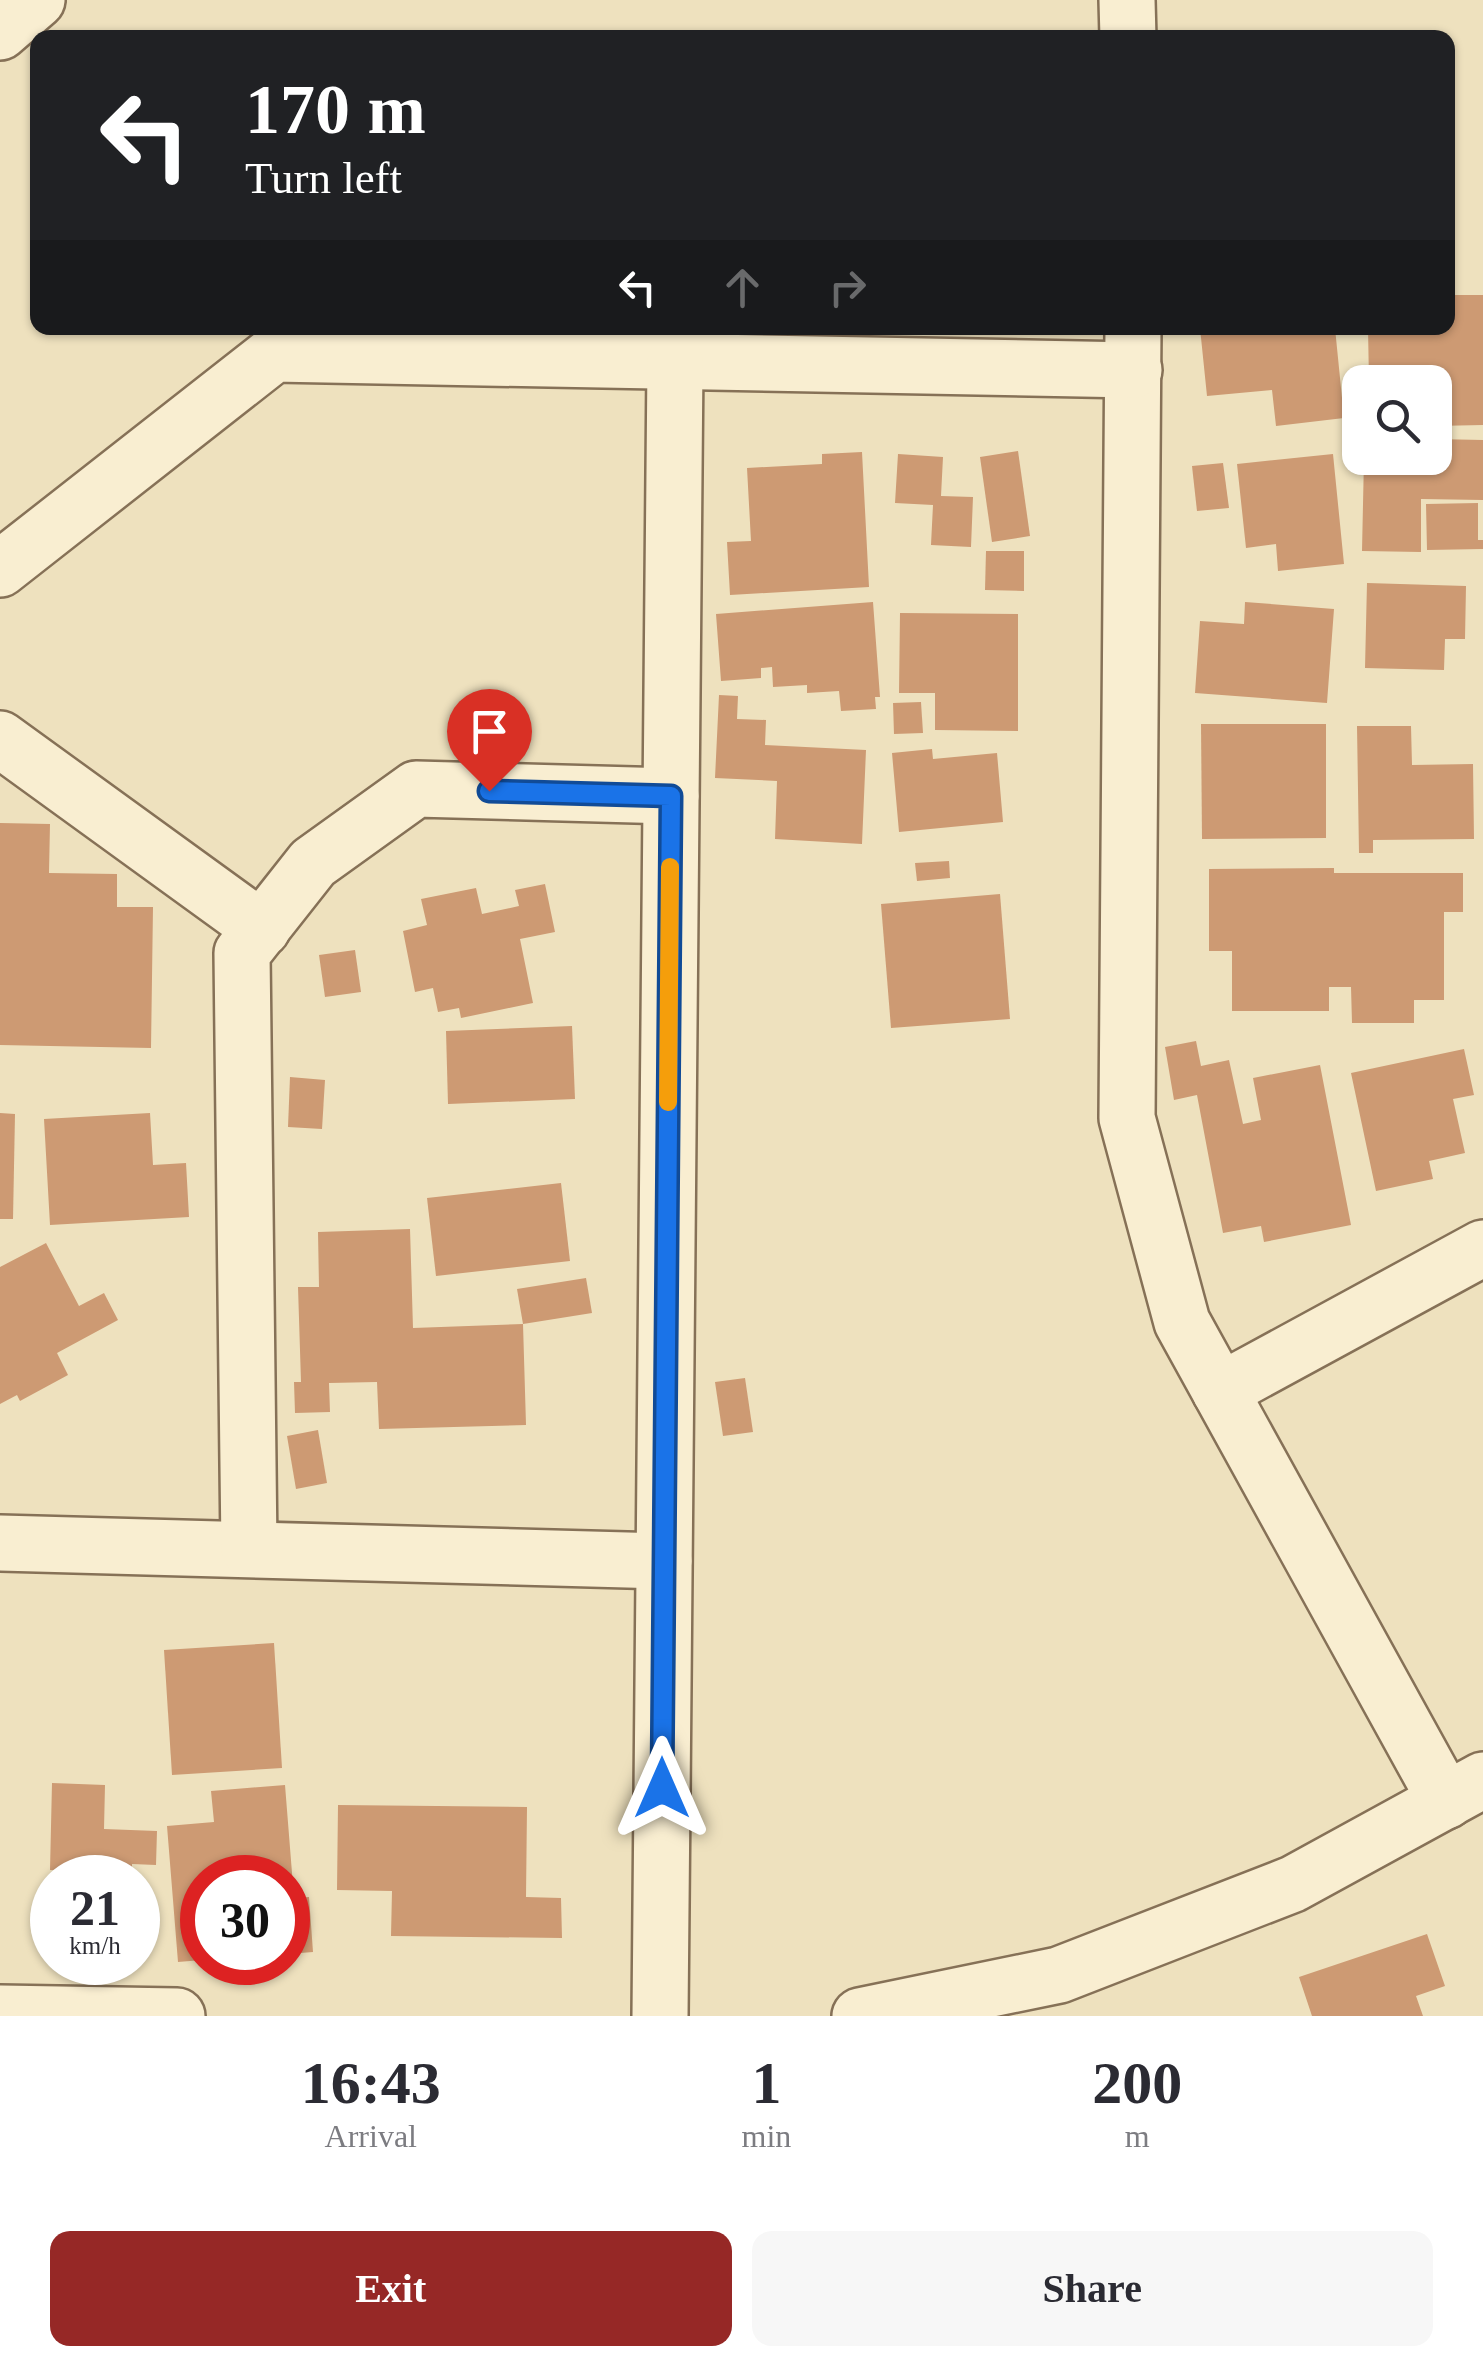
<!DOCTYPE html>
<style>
body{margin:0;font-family:Georgia,serif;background:#f7f7f7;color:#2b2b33;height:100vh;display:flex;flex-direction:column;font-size:38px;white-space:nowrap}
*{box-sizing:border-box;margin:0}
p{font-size:32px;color:#7c7c81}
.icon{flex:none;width:55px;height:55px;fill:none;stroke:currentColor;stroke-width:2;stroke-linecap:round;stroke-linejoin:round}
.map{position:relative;height:2016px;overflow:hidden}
.panel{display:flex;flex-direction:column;background:#fff;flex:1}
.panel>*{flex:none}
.banner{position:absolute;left:30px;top:30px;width:1425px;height:305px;border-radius:20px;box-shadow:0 2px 8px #0004;background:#202124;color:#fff;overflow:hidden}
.controls{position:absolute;left:1342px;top:365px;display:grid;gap:20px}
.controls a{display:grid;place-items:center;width:110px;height:110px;border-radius:20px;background:#fff;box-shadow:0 2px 8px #0004;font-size:50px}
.speed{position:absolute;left:30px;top:1855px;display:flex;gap:20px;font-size:50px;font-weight:700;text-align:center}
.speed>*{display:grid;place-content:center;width:130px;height:130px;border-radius:50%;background:#fff;box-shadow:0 2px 8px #0004;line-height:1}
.speed small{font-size:25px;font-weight:400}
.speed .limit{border:15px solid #d22;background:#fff;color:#111}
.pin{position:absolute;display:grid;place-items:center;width:85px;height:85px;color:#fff;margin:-102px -42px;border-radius:50% 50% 50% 0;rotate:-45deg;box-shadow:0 0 10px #0007}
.pin .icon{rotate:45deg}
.me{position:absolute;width:110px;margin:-55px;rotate:0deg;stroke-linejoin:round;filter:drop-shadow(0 0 8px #0008)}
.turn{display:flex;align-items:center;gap:35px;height:210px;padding:0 50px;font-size:45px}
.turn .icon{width:130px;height:130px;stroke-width:2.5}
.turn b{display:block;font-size:70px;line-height:85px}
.lanes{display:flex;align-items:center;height:95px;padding:0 50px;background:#0003;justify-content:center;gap:50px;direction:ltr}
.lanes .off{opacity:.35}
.eta{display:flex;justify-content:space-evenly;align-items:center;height:170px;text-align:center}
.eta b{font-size:60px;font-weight:800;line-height:70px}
.action{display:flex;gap:20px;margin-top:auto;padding:20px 50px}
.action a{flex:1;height:115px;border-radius:20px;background:#962826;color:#fff;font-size:40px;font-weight:800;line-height:115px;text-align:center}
.action a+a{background:#f7f7f7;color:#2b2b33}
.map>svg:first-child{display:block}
.building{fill:#cd9a73}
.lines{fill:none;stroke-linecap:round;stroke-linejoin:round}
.minor-casing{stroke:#867157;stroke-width:60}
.minor{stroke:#f9eed1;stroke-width:55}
.route-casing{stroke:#114b97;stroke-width:25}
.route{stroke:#1a73e8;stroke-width:18}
.slow{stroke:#f59e0b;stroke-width:18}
</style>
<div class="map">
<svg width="1483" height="2016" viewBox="0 0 1483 2016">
<rect width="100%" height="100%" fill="#eee1be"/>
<g class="building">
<polygon points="1448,295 1483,295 1483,425 1435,426 1435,382 1369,382 1368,328 1448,328"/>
<polygon points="1200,328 1335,328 1344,418 1276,426 1272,390 1207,396"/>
<polygon points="1435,439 1483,440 1483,500 1421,499 1421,552 1362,551 1364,458 1435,458"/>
<polygon points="1018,451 1030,536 992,542 980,457"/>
<polygon points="862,452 869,587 730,595 727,542 751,541 747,468 822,464 822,454"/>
<polygon points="898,454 943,457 941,496 973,497 971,547 931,545 933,505 895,503"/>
<polygon points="1333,454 1344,564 1278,571 1276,544 1246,548 1237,464"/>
<polygon points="1223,463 1229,508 1197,511 1192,466"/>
<polygon points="1478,503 1478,540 1483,540 1483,549 1427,550 1426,504"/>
<polygon points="986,551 1024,551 1024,591 985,590"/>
<polygon points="1367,583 1466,586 1465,639 1445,639 1444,670 1365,668"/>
<polygon points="873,602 880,697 875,697 876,709 841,711 839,691 807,693 807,685 773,687 772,667 761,668 761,678 721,681 716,614"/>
<polygon points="1245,602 1334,609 1327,703 1195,693 1200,621 1244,624"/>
<polygon points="900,613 1018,614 1018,731 935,730 935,693 899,693"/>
<polygon points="719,695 738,696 737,719 766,720 765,745 866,750 862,844 775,839 777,781 715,778"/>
<polygon points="921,702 923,733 894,734 893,703"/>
<polygon points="1201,724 1326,724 1326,838 1202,839"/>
<polygon points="1357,726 1411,726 1412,765 1473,764 1474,839 1373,840 1373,853 1359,853"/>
<polygon points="932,749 933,759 997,753 1003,822 899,832 892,753"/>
<polygon points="0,823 50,824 49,873 117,874 117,907 153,907 151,1048 0,1045"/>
<polygon points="949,861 950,878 917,881 915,863"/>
<polygon points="1334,868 1334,873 1463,873 1463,912 1444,912 1444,1000 1414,1000 1414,1023 1352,1023 1351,987 1329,987 1329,1011 1232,1011 1232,951 1209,951 1209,869"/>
<polygon points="545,884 555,932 520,939 533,1003 461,1018 459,1008 438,1012 433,988 415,992 403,931 427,925 421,899 476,888 482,914 519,906 515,890"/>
<polygon points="1000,894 1010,1019 891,1028 881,904"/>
<polygon points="355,950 361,992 325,997 319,955"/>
<polygon points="572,1026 575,1099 448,1104 446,1031"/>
<polygon points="1196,1041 1201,1066 1229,1060 1243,1124 1261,1120 1253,1078 1320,1065 1351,1225 1264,1242 1261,1226 1223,1233 1197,1095 1174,1100 1165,1047"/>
<polygon points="1464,1049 1474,1095 1453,1099 1465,1153 1429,1161 1433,1179 1376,1191 1351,1073"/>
<polygon points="290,1077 325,1080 322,1129 288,1127"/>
<polygon points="0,1113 15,1114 13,1219 0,1219"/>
<polygon points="150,1113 153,1165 186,1163 189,1217 50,1225 44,1119"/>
<polygon points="561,1183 570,1261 436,1276 427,1198"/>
<polygon points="410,1229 413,1328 523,1324 526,1425 379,1429 377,1382 329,1383 330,1412 295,1413 294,1382 301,1382 298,1287 319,1287 318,1232"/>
<polygon points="46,1243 79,1306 104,1293 118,1320 57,1353 68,1375 20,1401 17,1395 0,1404 0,1267"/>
<polygon points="586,1278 592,1313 523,1324 517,1289"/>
<polygon points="745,1378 753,1432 723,1436 715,1382"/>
<polygon points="318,1430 327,1483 296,1489 287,1436"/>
<polygon points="274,1643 282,1768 172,1775 164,1650"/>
<polygon points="52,1783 105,1785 104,1829 157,1831 156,1865 132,1864 132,1873 50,1870"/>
<polygon points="285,1785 294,1898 309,1897 313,1952 288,1954 288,1878 202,1878 202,1960 178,1962 167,1826 214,1822 211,1791"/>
<polygon points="338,1805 527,1807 526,1897 561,1898 562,1938 391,1936 392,1891 337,1890"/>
<polygon points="1427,1934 1445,1986 1416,1996 1423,2016 1312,2016 1299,1977"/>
</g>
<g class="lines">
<defs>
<g id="minor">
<polyline points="1127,0 1128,38"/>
<polyline points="0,32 37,0"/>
<polyline points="1133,328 1127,1118 1182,1322 1446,1801"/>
<polyline points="0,569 274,354 1134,370"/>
<polyline points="0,739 262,929"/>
<polyline points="1220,1391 1483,1248"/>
<polyline points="0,1543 664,1561"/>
<polyline points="249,1549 242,953 313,863 416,789 671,796"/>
<polyline points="0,2013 177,2016"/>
<polyline points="660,2016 675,362"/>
<polyline points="860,2016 1059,1975 1293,1884 1483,1780"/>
</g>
</defs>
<use href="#minor" class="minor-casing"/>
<use href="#minor" class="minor"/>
</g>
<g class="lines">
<defs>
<polyline id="route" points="489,791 671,796 662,1788"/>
</defs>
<use href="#route" class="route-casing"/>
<use href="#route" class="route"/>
<polyline class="slow" points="668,1102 670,867"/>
</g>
</svg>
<div class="controls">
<a><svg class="icon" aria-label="search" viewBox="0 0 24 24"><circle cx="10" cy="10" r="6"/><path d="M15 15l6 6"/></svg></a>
</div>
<div class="speed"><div>21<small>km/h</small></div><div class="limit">30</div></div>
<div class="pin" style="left:489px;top:791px;background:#d93025"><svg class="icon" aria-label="arrive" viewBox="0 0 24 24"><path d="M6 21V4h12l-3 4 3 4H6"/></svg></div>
<svg class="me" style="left:662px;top:1788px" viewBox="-20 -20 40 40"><path d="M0-17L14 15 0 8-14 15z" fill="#1a73e8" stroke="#fff" stroke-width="4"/></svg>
<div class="banner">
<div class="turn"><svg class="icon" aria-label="left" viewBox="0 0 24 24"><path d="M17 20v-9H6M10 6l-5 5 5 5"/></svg><div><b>170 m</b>Turn left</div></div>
<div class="lanes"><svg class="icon" aria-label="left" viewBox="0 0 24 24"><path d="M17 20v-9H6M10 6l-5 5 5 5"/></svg><svg class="icon off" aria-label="ahead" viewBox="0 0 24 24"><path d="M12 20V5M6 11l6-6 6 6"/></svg><svg class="icon off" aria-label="right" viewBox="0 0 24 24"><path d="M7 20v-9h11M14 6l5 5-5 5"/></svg></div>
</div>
</div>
<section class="panel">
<div class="eta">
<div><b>16:43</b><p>Arrival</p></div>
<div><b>1</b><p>min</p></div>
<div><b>200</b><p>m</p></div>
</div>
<div class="action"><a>Exit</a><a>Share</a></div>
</section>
